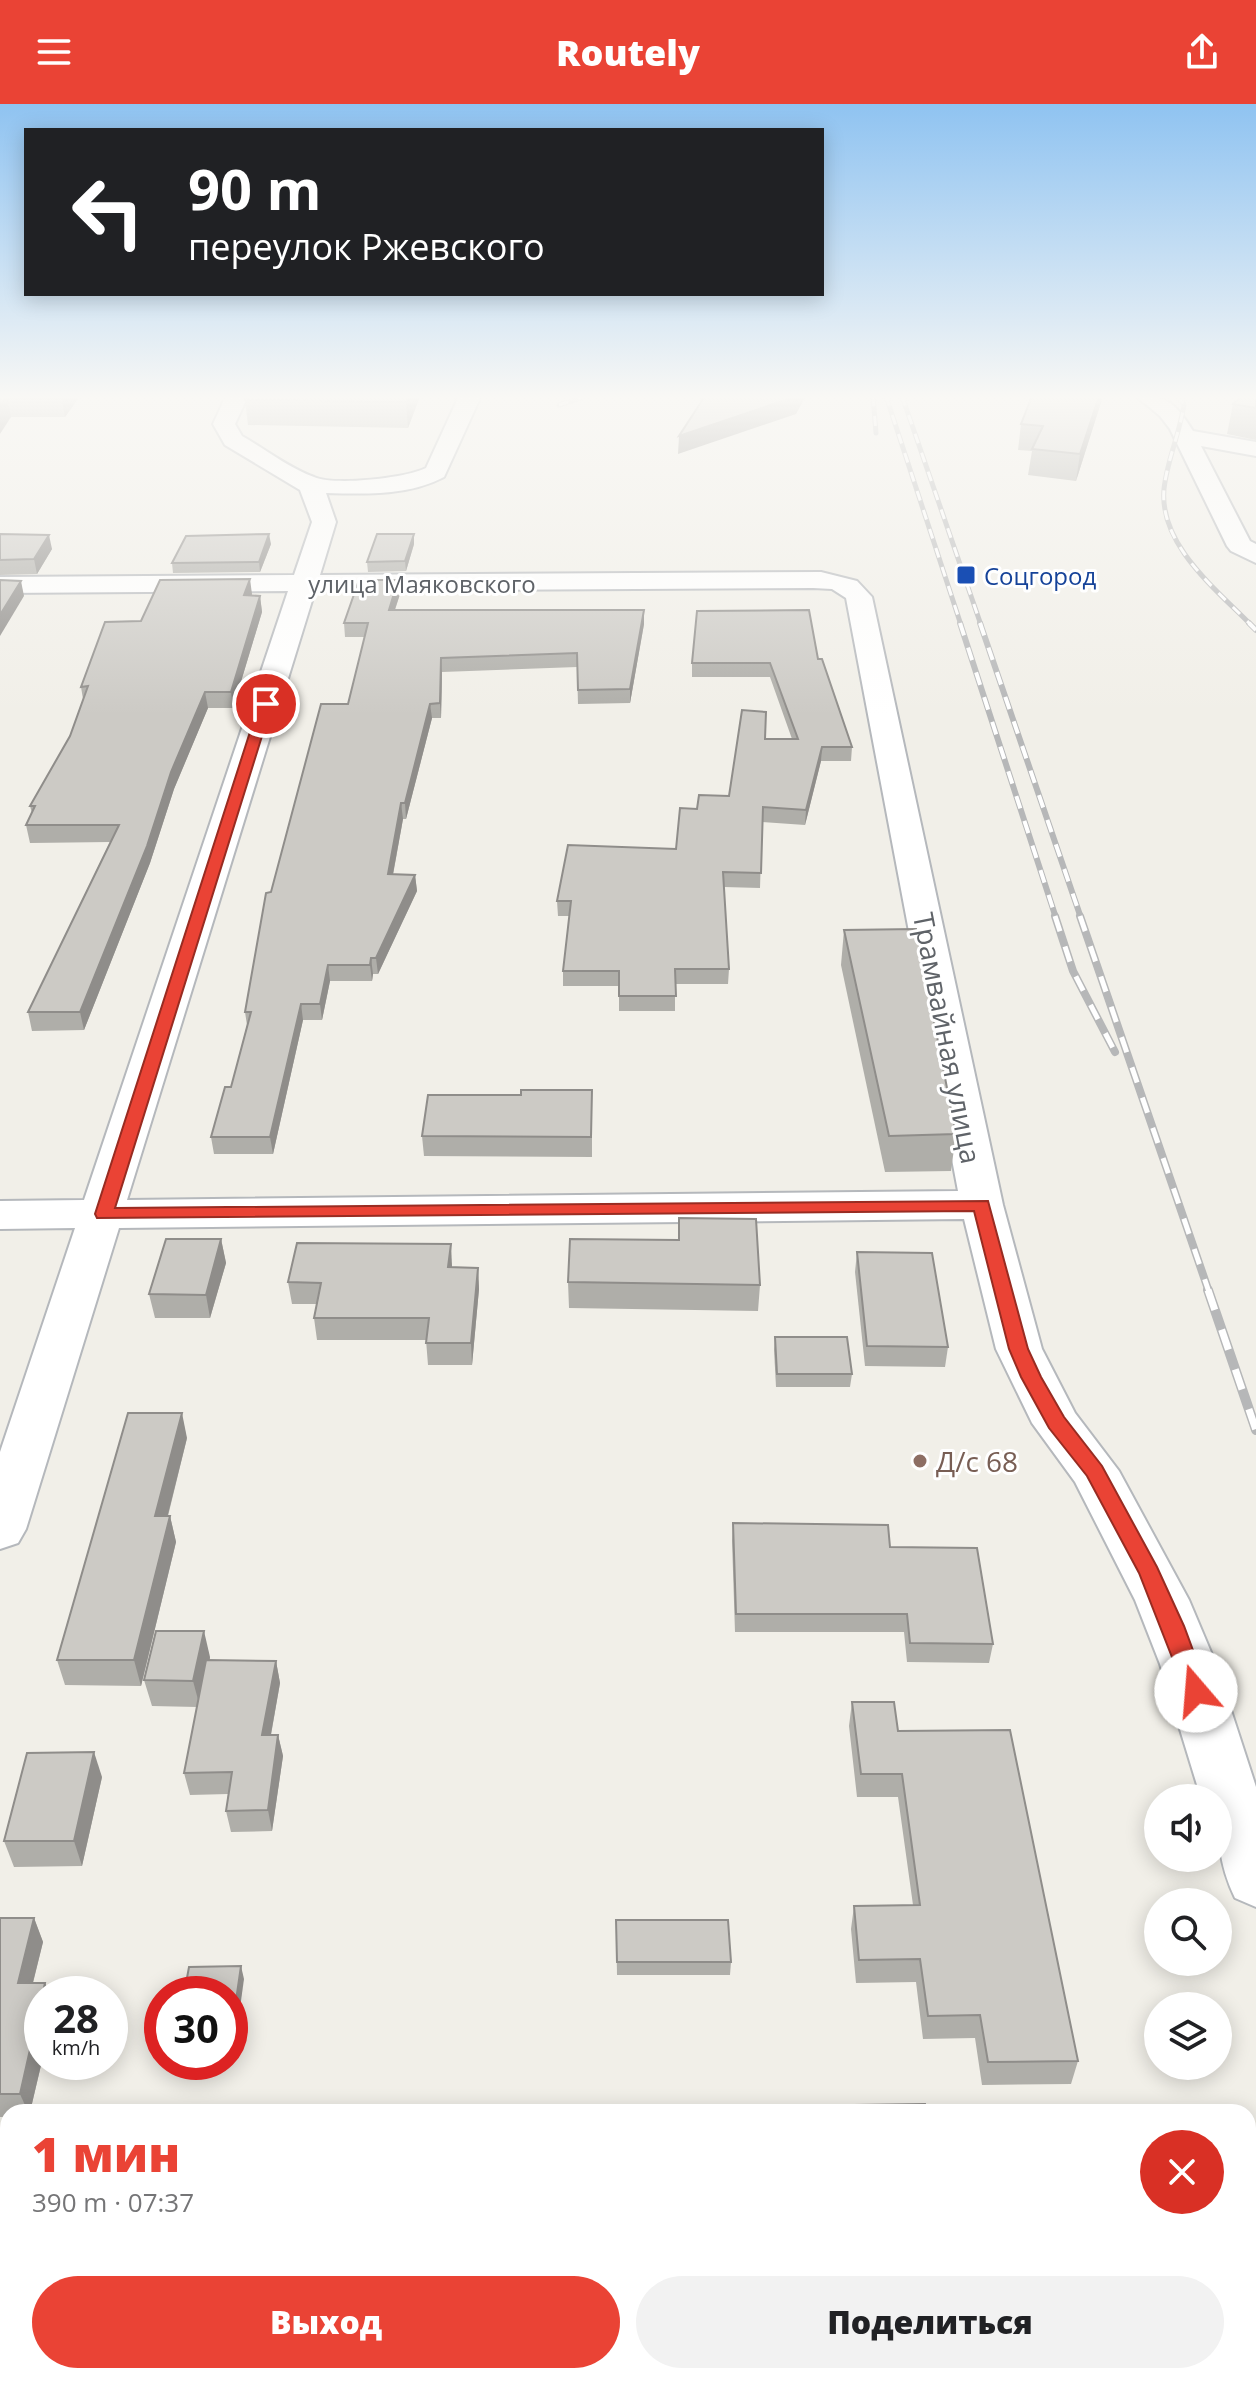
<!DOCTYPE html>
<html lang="ru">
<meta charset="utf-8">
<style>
body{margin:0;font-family:"Open Sans",sans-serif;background:#f2f2f2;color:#202124;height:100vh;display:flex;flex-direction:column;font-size:30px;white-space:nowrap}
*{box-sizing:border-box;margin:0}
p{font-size:26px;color:#757577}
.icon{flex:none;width:44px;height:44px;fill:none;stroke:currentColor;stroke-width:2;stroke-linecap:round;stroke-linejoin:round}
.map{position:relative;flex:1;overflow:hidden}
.panel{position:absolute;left:0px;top:2000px;width:1256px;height:280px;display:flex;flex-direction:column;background:#fff;border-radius:24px 24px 0 0;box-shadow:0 4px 20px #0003}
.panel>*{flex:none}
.top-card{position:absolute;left:24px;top:24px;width:800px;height:168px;border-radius:0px;box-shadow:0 4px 20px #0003;background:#202124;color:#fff;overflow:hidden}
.controls{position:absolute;left:1144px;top:1680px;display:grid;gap:16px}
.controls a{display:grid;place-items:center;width:88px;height:88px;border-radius:50%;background:#fff;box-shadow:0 4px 20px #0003;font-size:40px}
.speed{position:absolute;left:24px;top:1872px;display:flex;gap:16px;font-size:40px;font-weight:700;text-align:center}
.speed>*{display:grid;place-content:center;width:104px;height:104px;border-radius:50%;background:#fff;box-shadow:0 4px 20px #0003;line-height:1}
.speed small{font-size:20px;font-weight:400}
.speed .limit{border:12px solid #d22;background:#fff;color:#111}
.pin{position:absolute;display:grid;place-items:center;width:68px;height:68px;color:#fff;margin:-34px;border:4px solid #fff;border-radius:50%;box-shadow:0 2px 8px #0007}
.me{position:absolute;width:88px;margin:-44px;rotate:342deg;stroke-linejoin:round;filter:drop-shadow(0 0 6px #0008)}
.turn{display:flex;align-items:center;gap:28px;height:168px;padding:0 32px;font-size:36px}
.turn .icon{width:104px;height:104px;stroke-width:2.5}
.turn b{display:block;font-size:56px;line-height:68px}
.round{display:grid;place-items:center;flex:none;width:84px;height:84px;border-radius:42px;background:#f2f2f2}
.summary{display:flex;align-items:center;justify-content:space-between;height:136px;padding:0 32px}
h1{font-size:48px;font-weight:800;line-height:60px;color:#ea4335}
.cta{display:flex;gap:16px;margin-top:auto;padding:16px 32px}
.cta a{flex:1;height:92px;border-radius:48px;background:#ea4335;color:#fff;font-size:32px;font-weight:800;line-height:92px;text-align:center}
.cta a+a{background:#f2f2f2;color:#202124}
header{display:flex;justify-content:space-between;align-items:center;height:104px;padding:0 32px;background:#ea4335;color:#fff;font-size:36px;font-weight:800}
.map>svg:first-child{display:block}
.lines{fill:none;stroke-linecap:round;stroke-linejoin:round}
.minor-casing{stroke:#b5b8bc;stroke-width:4}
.minor{fill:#fff;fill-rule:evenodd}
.rail-far3-casing{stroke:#b6b7b8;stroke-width:5}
.rail-far2-casing{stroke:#b6b7b8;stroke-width:6}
.rail-far1-casing{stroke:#b6b7b8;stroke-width:8}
.rail-casing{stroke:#b6b7b8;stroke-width:10}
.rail-far3{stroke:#fff;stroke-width:3;stroke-dasharray:10;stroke-linecap:butt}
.rail-far2{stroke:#fff;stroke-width:4;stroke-dasharray:13;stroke-linecap:butt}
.rail-far1{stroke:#fff;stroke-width:5;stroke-dasharray:16;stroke-linecap:butt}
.rail{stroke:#fff;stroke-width:7;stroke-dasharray:21;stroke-linecap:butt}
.wall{fill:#afaea9}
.shaded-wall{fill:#8f8d8a}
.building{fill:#cccac5;stroke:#8f8d8a;stroke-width:2}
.route{fill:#ea4335;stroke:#982c22;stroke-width:2}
.transit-dot{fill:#1a4fb4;stroke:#fff;stroke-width:3}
.education-dot{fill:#8d6e63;stroke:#fff;stroke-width:3}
.labels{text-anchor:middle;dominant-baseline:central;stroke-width:6;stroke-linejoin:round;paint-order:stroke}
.far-transit-label{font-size:24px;fill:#164399;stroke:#fff;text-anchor:start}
.far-street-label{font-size:24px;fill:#5f6368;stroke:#fff}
.street-label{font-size:28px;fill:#5f6368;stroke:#fff}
.education-label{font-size:28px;fill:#785e54;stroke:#fff;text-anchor:start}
</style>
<header><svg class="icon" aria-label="menu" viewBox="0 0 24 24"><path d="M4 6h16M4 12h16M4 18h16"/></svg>Routely<svg class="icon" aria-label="share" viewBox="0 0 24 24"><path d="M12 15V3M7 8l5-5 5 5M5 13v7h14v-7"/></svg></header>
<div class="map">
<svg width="1256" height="2280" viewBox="0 0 1256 2280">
<rect width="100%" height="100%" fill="#f1efe8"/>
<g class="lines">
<defs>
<g id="minor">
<path d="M226,292H248L235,320L242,332C265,345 289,364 314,373C335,382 406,374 426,364L459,292H481L444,373C408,392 366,390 326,389L336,418L320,471L821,468L857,477L872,493L1003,1101L1042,1245L1075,1309L1119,1367L1189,1496L1216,1560L1256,1683V1803L1235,1794C1218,1758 1218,1733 1218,1694H1201L1160,1560L1135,1496L1075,1378L1032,1319L996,1245L964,1115L119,1124L26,1425L18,1439L0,1445V1348L75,1124L0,1125V1097L84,1096L288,487L0,489V473L294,471L312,418L300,386L225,341L213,320ZM813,484L832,485L846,494L958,1087L127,1096L315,487Z"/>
<path d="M1136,292C1168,291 1176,300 1193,327L1256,338V352L1201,342L1250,437L1256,440V459L1231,447L1227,442L1170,325L1160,312Z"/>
</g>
</defs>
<use href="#minor" class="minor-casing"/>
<use href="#minor" class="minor"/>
<defs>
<g id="rail-far3">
<polyline points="873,292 876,329"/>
<polyline points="886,292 961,521"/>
<polyline points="902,292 981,521"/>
<path d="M1176,292L1184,300C1180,329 1167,356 1164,385C1159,441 1216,485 1251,521"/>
<polyline points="559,301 587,292"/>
</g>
<g id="rail-far2">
<polyline points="960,519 1056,814"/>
<polyline points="980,519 1081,814"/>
<polyline points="1249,519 1256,526"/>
</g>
<g id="rail-far1">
<polyline points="1055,812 1073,867 1115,948"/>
<polyline points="1080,812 1209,1188"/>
</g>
<polyline id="rail" points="1208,1186 1256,1326"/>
</defs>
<use href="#rail-far3" class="rail-far3-casing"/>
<use href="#rail-far2" class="rail-far2-casing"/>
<use href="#rail-far1" class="rail-far1-casing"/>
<use href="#rail" class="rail-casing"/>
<use href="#rail-far3" class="rail-far3"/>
<use href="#rail-far2" class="rail-far2"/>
<use href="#rail-far1" class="rail-far1"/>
<use href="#rail" class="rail"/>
</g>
<g class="wall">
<polygon points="0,292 80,292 65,313 11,313"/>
<polygon points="247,292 420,292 408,324 248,321 245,296"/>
<polygon points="1103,292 1076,377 1028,371 1032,347 1018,346 1021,320"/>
<polygon points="1256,292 1256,336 1227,330 1233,300"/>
<polygon points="0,430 52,445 37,470 0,471"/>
<polygon points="414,430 414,440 406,467 368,468 367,458"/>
<polygon points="271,440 260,468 173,469 172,459"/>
<polygon points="252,490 252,491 260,492 262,508 233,604 208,604 174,685 150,759 84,926 32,927 28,908 110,738 30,739 26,721 32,709 30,702 70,632 83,595 81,583 141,517"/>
<polygon points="400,490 395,506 644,520 630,599 578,600 577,563 442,568 441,614 432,614 406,715 403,715 393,771 415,771 417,787 378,870 373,870 372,877 330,877 322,916 303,916 273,1050 214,1050 211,1033 231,983 247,921 245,908 271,788 348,600 365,533 345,533 344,519"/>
<polygon points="818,555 852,643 851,657 821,657 805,721 762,718 760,784 724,783 729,865 728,880 675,880 675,907 619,907 619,882 563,882 563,867 570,812 558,812 557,797 676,745 697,705 729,692 765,635 792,635 770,573 692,573 692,559"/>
<polygon points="844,826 956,1030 951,1067 885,1068 841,861"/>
<polygon points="592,986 592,1053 424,1052 422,1032 521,991"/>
<polygon points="679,1114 760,1181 758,1207 569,1204 568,1178 679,1136"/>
<polygon points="221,1135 226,1159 210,1214 155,1214 149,1190"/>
<polygon points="857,1148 948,1243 945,1263 865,1262 855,1168"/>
<polygon points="452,1163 478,1164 479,1185 472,1261 428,1261 426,1236 317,1236 314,1214 317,1200 292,1200 288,1178"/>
<polygon points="775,1233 852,1270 850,1283 776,1283 774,1246"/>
<polygon points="187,1334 168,1412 170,1412 176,1438 141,1582 65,1581 57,1556"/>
<polygon points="733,1419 890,1443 993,1540 989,1559 907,1558 904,1528 735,1528 732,1437"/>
<polygon points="210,1553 210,1556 276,1557 280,1579 271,1631 278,1631 283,1652 272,1727 231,1728 226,1707 228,1690 190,1691 184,1669 197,1603 152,1602 144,1576"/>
<polygon points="852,1598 898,1627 1078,1957 1071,1980 982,1981 975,1934 923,1935 916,1878 856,1879 851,1825 854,1802 913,1801 898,1693 857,1693 849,1622"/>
<polygon points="102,1673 82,1762 14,1763 4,1737"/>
<polygon points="0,1814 34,1814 43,1838 33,1879 45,1879 50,1890 42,1890 42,1957 30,2008 8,2008 8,2013 0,2013"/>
<polygon points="616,1816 731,1858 730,1871 617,1871"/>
<polygon points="1031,2272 1131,2272 1127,2280 1033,2280"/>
</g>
<g class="shaded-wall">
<polygon points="7,292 11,313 0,330 0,301"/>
<polygon points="61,292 80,292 65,313"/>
<polygon points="409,292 420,292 408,324 406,298"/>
<polygon points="797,292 806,292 796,310 678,350 679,332"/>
<polygon points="1099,292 1103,292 1076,377 1080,350"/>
<polygon points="269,430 271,440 260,468 259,458"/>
<polygon points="414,430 414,440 406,467 405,457"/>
<polygon points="49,431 52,445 37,470 34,455"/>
<polygon points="250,475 252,490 246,506 244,491"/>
<polygon points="398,476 400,490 390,520 389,506"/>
<polygon points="21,477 24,492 0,532 0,511"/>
<polygon points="260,492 262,508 233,604 231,588"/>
<polygon points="644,506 644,520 630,599 630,585"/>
<polygon points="441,554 442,568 441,614 440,599"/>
<polygon points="205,588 208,604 174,685 150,759 84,926 80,908 171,668"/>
<polygon points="430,600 432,614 406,715 405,699"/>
<polygon points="822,643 821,657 805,721 806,706"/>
<polygon points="401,699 403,715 390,786 388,770"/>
<polygon points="415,771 417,787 378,870 376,854"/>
<polygon points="371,854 373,870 372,877 370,861"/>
<polygon points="328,861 330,877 322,916 320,900"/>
<polygon points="301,900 303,916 273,1050 270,1033"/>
<polygon points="221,1135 226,1159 210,1214 206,1191"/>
<polygon points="451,1140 452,1162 450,1185 448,1163"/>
<polygon points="478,1164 479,1185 472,1261 471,1239"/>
<polygon points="182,1309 187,1334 161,1438 155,1412"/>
<polygon points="170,1412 176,1438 141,1582 134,1556"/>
<polygon points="204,1527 210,1553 200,1603 193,1577"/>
<polygon points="276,1557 280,1579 267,1652 262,1631"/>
<polygon points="278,1631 283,1652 272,1727 268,1706"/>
<polygon points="94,1648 102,1673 82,1762 74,1737"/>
<polygon points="34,1814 43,1838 27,1902 18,1879"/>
<polygon points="241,1862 244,1875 233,1955 230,1945 230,1938"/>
<polygon points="45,1879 50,1890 43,1890"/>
<polygon points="42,1893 42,1957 30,2008 28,2008 20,1990"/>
</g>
<g class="building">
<polygon points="0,292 7,292 0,301"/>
<polygon points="247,292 409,292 406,298 245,296"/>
<polygon points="705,292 797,292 679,332"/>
<polygon points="1032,292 1099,292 1080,350 1032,345 1043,322 1021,320"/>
<polygon points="1242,292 1256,292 1256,304 1233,300"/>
<polygon points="0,430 49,431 34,455 0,456"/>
<polygon points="269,430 259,458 172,459 186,432"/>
<polygon points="377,430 414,430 405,457 367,458"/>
<polygon points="250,475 244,491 260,492 231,588 205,588 171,668 147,742 80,908 28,908 119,721 26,721 35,702 30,702 70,632 88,582 81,583 105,518 141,517 160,476"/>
<polygon points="0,476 21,477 0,511"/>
<polygon points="359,476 398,476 389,506 644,506 630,585 578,586 577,549 441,554 440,599 430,600 405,699 401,699 388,770 415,771 376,854 371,854 370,861 328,861 320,900 301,900 270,1033 211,1033 225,983 231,983 251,908 245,908 266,789 271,788 321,600 348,600 368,519 344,519"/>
<polygon points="809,506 818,555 822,555 852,643 822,643 806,706 763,703 761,769 723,768 729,865 675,865 676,892 619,892 619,867 563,867 571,797 557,797 568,741 676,745 680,704 697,705 699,691 729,692 742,606 766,608 765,635 798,635 770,559 692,559 697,507"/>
<polygon points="916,825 956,1030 889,1032 844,826"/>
<polygon points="521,986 592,986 591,1033 422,1032 428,991 521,991"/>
<polygon points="679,1114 756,1115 760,1181 568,1178 570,1135 679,1136"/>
<polygon points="166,1135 221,1135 206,1191 149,1190"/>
<polygon points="297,1139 451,1140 448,1163 478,1164 471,1239 426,1239 429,1214 314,1214 321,1179 288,1178"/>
<polygon points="857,1148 932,1149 948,1243 867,1242"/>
<polygon points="775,1233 847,1233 852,1270 777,1270"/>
<polygon points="128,1309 182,1309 155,1412 170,1412 134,1556 57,1556"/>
<polygon points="733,1419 888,1421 890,1443 977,1444 993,1540 910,1539 907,1510 736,1510"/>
<polygon points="156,1527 204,1527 193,1577 144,1576"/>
<polygon points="206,1556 276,1557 262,1631 278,1631 268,1706 226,1707 232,1668 184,1669"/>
<polygon points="852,1598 894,1598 898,1627 1010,1626 1078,1957 988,1958 980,1911 928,1912 920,1855 859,1856 854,1802 920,1801 902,1670 861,1670"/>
<polygon points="94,1648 74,1737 4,1737 27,1649"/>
<polygon points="0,1814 34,1814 18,1879 45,1879 20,1990 0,1990"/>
<polygon points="616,1816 728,1816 731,1858 617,1858"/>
<polygon points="241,1862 230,1938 230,1890 184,1890 189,1863"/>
<polygon points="925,2000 926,2008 855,2008 855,2001"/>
</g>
<linearGradient id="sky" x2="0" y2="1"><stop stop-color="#8fc3f1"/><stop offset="0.48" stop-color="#f9f8f5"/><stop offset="1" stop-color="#f9f8f5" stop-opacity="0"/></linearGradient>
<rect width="1256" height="611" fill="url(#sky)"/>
<polygon class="route" points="266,596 272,600 115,1104 988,1097 1028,1245 1041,1273 1064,1313 1102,1362 1157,1463 1184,1522 1208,1587 1205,1594 1196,1597 1188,1594 1139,1469 1087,1372 1049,1324 1021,1273 1009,1245 974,1107 97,1114 95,1110 259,600"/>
<rect class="transit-dot" x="956" y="461" width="20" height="20" rx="4"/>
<circle class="education-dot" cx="920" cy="1357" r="8"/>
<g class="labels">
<g class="far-transit-label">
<text x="984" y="471">Соцгород</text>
</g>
<g class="far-street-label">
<text x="422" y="479">улица Маяковского</text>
</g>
<g class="street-label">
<text transform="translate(948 934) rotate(79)">Трамвайная улица</text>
</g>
<g class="education-label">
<text x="936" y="1357">Д/с 68</text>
</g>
</g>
</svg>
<div class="controls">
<a><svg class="icon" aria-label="sound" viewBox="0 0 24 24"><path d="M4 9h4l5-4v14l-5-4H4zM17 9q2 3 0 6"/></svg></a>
<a><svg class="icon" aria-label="search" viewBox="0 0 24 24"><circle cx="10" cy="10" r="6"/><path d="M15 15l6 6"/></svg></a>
<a><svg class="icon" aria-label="layers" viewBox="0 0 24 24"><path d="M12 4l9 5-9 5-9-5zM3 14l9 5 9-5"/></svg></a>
</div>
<div class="speed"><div>28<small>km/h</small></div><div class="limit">30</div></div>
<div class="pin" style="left:266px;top:600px;background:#d93025"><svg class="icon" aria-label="arrive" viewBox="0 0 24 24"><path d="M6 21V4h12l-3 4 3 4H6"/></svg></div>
<svg class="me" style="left:1196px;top:1587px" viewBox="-20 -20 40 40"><circle r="19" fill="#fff"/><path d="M0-13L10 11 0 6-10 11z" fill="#ea4335"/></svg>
<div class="top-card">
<div class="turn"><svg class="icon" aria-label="left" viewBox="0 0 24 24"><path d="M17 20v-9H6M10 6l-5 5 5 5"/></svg><div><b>90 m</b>переулок Ржевского</div></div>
</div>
<section class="panel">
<div class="summary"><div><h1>1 мин</h1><p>390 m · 07:37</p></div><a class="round" style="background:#d93025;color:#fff"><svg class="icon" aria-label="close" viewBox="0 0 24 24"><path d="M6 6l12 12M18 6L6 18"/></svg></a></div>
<div class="cta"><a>Выход</a><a>Поделиться</a></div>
</section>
</div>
